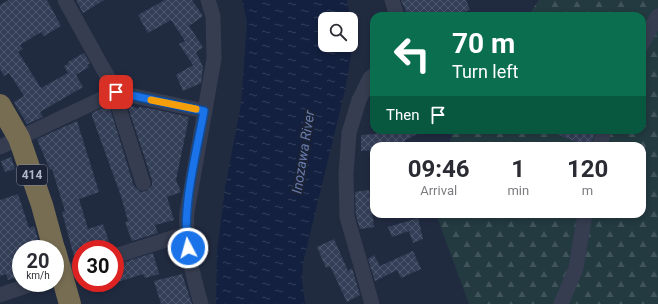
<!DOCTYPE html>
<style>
body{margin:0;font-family:Roboto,sans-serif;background:#f2f2f3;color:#2b2b33;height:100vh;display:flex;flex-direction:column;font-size:15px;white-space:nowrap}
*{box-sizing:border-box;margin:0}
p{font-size:13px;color:#7c7c81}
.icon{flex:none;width:22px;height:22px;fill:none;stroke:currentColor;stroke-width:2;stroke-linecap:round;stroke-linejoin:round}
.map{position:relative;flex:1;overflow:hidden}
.sheet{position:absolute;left:370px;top:142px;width:276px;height:76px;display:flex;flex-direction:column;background:#fff;border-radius:12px;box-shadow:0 2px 6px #0003}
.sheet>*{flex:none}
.top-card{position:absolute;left:370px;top:12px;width:276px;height:122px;border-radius:12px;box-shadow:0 2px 6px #0003;background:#0b6e4f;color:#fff;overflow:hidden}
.tools{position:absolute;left:318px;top:12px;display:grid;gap:8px}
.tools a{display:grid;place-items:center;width:40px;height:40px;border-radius:8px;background:#fff;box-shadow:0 2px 6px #0003;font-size:20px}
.speed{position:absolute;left:12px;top:240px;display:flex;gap:8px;font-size:20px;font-weight:700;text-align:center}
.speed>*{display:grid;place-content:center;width:52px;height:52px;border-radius:50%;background:#fff;box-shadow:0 2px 6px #0003;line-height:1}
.speed small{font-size:10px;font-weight:400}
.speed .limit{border:6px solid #d22;background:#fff;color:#111}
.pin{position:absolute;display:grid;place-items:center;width:34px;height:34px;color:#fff;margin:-17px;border-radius:8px;box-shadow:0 2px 6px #0006}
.me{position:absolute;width:44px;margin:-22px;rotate:354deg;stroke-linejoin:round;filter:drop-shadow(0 0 3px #0008)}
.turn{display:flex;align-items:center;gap:14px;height:84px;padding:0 16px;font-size:18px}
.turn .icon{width:52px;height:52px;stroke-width:2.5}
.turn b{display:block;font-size:28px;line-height:34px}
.then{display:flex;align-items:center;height:38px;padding:0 16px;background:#0003;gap:8px;font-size:15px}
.eta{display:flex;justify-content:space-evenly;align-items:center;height:68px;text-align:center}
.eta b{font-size:24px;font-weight:700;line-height:28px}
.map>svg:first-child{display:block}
.forest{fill:url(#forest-firs)}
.water{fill:url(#water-ripples)}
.building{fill:url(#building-cross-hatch)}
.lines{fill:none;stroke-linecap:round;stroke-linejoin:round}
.street{stroke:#363d50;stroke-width:15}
.highway{stroke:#776d52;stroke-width:22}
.route-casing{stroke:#114b97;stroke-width:10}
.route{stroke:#1a73e8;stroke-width:7}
.slow{stroke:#f59e0b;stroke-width:7}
.labels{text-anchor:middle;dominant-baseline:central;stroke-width:4;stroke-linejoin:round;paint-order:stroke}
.shield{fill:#1b2235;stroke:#858b9e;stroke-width:1}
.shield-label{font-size:12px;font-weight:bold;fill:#b2b8cb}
.water-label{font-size:14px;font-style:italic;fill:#677cad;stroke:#1b2235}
</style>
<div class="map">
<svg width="658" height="304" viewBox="0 0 658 304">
<defs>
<pattern id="forest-firs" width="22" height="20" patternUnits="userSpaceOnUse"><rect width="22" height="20" fill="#233a41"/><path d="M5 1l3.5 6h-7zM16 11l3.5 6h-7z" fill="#41545b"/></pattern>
<pattern id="water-ripples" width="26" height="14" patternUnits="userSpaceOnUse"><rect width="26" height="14" fill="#13203f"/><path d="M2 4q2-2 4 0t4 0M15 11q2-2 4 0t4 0" fill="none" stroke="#333e59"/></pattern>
<pattern id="building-cross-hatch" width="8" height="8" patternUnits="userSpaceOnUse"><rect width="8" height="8" fill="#333e57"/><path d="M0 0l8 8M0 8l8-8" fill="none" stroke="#4e586e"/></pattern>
</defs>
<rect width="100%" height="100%" fill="#212b40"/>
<polygon class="forest" points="539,0 658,0 658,304 469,304 436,214 642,214 642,146 449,146 453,130 642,130 642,16 528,16"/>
<polygon class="water" points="242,0 347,0 350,19 325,19 325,45 351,45 351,28 353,42 346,86 303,263 302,279 305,304 216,304 217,252 225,188 241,104 247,22"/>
<g class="building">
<polygon points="9,0 47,0 61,26 44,36 41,32 20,45 23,49 18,52 41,88 68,73 64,66 68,64 68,62 84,53 90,63 87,65 89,67 76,75 83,87 40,112 43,117 27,124 14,102 24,96 9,73 4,76 0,69 0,5"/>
<polygon points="76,0 104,0 83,13"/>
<polygon points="165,0 192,0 203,16 189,26 203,47 196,52 203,67 201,83 183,91 176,75 193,65 179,44 185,41 171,20 148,33 138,15"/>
<polygon points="401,0 466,0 470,10 453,16 408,16"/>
<polygon points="127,104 139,109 139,107 153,109 189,117 176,180 181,192 167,197 174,220 155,225 158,233 132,241 125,222 128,221 121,196 92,116 92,113 109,105 134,186 141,192 146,191 152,185 152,180"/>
<polygon points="77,121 99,192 79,199 88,229 103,224 111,248 81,249 81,258 75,260 62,212 65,211 52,169 50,170 37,139"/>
<polygon points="375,130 425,130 404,141 405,146 374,146 374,150 361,151 361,135 376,134"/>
<polygon points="547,130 595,130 591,146 586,146"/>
<polygon points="11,157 15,169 5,172 1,161"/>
<polygon points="369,190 374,227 360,229 356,216 355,192"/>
<polygon points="18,194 29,228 34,226 41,249 21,249 21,276 8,280 6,274 0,276 0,200"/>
<polygon points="418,218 423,239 413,243 409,231 392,237 388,227"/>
<polygon points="334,239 348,271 352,268 360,295 347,302 330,266 326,268 317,247"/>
<polygon points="413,251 421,269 401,278 397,270 375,281 368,259 374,255 380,266"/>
<polygon points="153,253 159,274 145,278 143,274 115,283 115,265"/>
<polygon points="182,274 192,304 161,304 154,281"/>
</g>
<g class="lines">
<g class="street">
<polyline points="65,0 116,92 116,99 143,183"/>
<polyline points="392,0 397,16"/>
<polyline points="642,44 658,16"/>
<polyline points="600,146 604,130"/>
<polyline points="0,147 116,92 204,111"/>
<polyline points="115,256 185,234"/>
<polyline points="55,276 81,267"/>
<polyline points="0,295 35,283"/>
<path d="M201,304C192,273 185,244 187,212L214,59L213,16L208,0"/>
<polyline points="372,304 347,217 346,174 349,133 359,100 370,78 374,75"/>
<polyline points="561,304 576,268 585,214"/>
</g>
<g class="highway">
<polyline points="0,105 19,138 42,205 54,249"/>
<polyline points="55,251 70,304"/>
</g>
</g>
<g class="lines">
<defs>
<path id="route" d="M116,92L204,111C197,150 181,210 188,248"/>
</defs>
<use href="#route" class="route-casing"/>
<use href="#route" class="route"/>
<polyline class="slow" points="151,100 196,109"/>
</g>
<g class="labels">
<rect class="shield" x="17" y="165" width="30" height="20" rx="3"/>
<g class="shield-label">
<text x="32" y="175">414</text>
</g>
<g class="water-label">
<text transform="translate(303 152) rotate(-81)">Inozawa River</text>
</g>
</g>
</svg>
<div class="tools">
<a><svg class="icon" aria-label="search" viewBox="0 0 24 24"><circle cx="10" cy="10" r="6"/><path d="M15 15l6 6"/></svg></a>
</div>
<div class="speed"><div>20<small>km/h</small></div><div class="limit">30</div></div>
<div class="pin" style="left:116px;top:92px;background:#d93025"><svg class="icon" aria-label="arrive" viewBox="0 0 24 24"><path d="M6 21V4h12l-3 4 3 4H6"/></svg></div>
<svg class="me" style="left:188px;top:248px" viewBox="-20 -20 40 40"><circle r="17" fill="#1a73e8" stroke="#fff" stroke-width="3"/><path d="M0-11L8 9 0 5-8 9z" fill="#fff"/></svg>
<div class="top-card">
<div class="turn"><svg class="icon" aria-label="left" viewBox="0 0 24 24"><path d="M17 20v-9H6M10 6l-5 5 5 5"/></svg><div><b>70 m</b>Turn left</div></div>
<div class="then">Then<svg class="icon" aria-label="arrive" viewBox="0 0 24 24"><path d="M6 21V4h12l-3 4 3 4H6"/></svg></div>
</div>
<section class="sheet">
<div class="eta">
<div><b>09:46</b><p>Arrival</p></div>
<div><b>1</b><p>min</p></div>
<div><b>120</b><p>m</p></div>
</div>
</section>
</div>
